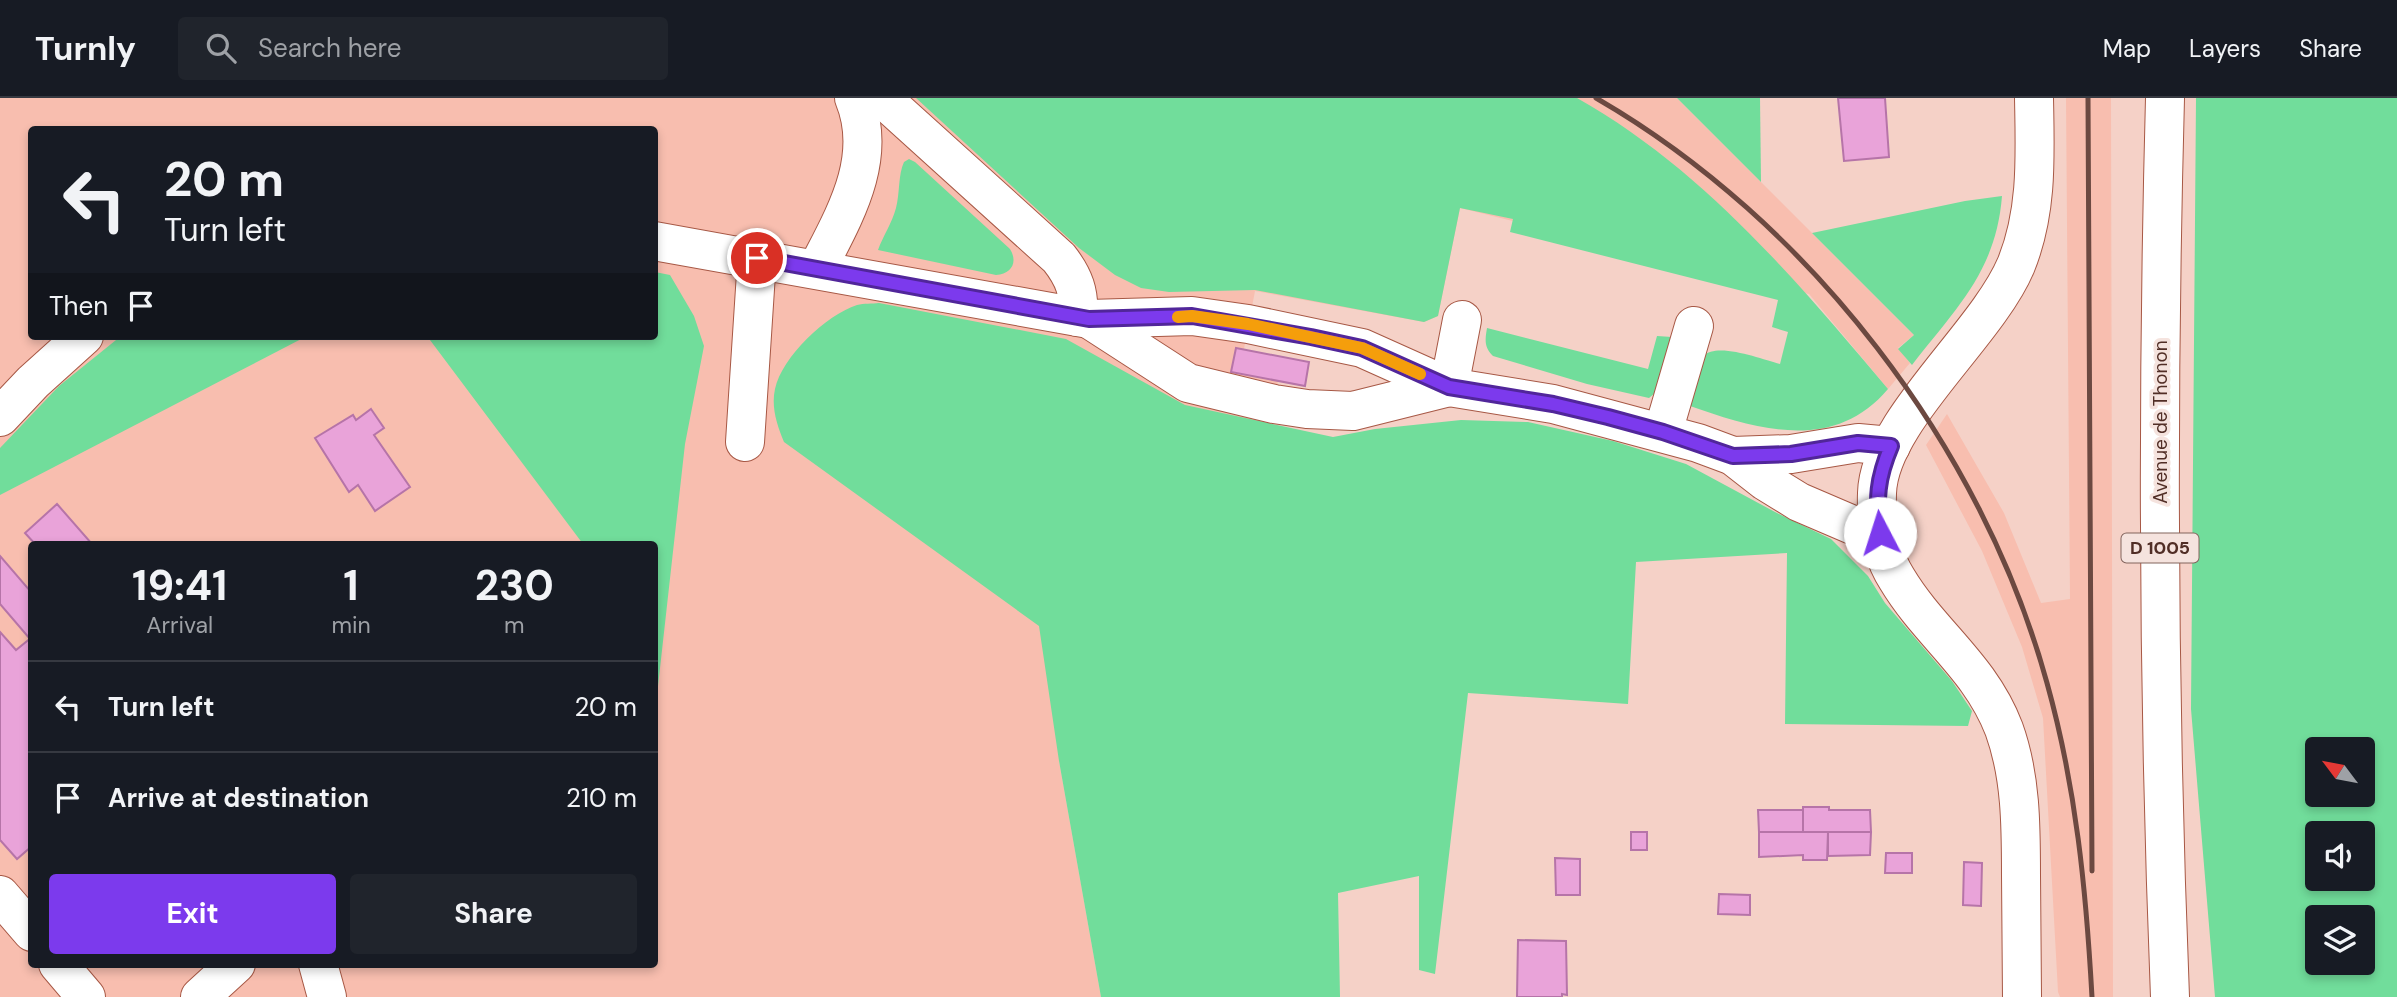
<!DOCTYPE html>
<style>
body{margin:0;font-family:"DM Sans",sans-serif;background:#20242c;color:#f1f3f6;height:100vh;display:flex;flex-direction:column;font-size:26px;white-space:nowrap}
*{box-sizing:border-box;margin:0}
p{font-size:23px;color:#9ea1a6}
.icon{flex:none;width:38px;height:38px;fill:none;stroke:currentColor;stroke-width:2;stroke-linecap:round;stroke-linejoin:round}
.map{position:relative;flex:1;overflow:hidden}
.panel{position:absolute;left:28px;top:443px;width:630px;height:427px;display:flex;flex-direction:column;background:#171b24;border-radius:7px;box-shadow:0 4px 10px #0003}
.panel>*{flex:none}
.hud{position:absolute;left:28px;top:28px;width:630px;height:214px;border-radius:7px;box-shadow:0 4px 10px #0003;background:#171b24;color:#f1f3f6;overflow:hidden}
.needle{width:46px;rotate:302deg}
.fabs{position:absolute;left:2305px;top:639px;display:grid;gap:14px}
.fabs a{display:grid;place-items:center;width:70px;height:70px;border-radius:7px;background:#171b24;box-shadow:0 4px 10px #0003;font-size:35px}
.pin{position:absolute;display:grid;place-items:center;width:60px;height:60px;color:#fff;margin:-30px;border:4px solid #fff;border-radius:50%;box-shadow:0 2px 7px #0007}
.me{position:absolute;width:77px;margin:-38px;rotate:355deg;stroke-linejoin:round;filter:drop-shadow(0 0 5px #0008)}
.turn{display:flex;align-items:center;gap:24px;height:147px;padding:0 21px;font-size:32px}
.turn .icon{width:91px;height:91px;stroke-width:2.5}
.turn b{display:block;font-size:49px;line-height:60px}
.then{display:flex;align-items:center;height:66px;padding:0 21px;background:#0003;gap:14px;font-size:26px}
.eta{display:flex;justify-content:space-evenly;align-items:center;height:119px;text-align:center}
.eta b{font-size:42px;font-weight:700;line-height:49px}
.primary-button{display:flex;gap:14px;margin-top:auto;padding:14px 21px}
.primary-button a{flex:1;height:80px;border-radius:7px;background:#7c3aed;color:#fff;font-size:28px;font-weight:700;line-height:80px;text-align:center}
.primary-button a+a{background:#20242c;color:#f1f3f6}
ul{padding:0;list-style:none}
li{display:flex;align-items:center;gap:21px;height:91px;padding:0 21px;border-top:2px solid #363941}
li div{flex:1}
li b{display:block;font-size:26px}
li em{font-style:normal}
header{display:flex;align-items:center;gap:42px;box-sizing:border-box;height:98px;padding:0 35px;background:#171b24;border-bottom:2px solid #363941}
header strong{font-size:33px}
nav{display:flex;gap:38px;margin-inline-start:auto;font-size:24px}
.search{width:490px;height:63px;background:#20242c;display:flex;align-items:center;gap:18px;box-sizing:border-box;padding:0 24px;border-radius:7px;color:#9ea1a6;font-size:26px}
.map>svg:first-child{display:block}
.built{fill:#f8beaf;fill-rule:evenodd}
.green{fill:#71dd9b;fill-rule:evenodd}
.building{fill:#e9a3d9;stroke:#b674a8;stroke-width:2}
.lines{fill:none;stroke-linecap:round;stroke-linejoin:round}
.minor-casing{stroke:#a75845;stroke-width:40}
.major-casing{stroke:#a75845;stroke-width:40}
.minor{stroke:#fff;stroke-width:38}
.major{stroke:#fff;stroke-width:38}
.rail{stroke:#6c4941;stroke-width:5}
.route-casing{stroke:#51269a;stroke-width:18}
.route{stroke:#7c3aed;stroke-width:12}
.slow{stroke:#f59e0b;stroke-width:12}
.labels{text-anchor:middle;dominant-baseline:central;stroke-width:7;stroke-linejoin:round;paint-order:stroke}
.shield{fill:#f5e3de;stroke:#82645d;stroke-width:2}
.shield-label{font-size:18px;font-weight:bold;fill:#512e26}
.street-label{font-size:19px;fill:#512e26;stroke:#f5e3de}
</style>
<header>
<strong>Turnly</strong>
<div class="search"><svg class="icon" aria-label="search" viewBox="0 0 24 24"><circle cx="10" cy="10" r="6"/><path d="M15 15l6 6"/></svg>Search here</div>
<nav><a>Map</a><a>Layers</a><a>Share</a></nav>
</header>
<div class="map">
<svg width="2397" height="899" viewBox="0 0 2397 899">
<rect width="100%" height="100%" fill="#f5d1c7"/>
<g class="built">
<path d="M0,0H1677L1914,237L1898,250L1910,265L1888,291L1809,196L1460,110L1438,218L1424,224L1255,193L1244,251L1236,250L1231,274L1278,283L1244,481L1059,663L1101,899H0ZM32,32H654V238H32ZM32,446H654V866H32Z"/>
<polygon points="2066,0 2111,0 2113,899 2060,899 2058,894 2043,620 2022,549 1982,453 1926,347 1947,316 2004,415 2041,505 2070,501"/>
</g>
<g class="green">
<path d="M916,0H1577C1703,71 1796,182 1888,291C1834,355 1758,332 1690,308L1703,258C1718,244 1760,261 1780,266L1788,234L1772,229L1778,202L1510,134L1513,121L1460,110L1438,218L1424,224L1255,192L1169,194L1141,190L1115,177L1079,150Z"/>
<polygon points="1677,0 1760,0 1761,84"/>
<path d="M2196,0H2397V899H2215L2191,611ZM2317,651H2362V696H2317ZM2317,735H2362V780H2317ZM2317,819H2362V864H2317Z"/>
<path d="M909,61L915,64L1010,151C1018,164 1012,176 996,177L878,152C883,138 892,125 896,110C900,95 898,77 904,64Z"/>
<path d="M2002,98C1996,174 1956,210 1912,267L1898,251L1914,237L1812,135L1965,103Z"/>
<polygon points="655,174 670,177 694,218 704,248 685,346 655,615 654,446 583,446 427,238 654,238"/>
<path d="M879,205L1066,241L1185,307L1333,339L1375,331L1461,322L1528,324L1613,343L1686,366L1775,414L1831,441L1868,478L1885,505L1952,583L1972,613L1968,628L1785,626L1787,455L1636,464L1628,606L1468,595L1435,876L1419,872V778L1338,795L1340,899H1101L1059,663L1039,528L784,344C777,327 771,309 775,291C782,259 826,217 857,207C864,205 872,206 879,205Z"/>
<path d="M1487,230L1648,271L1657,238L1672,239L1661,290L1649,300L1587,286L1493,258C1484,249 1485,242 1487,230Z"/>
<polygon points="121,238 307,238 0,397 0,350 59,288"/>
</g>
<g class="building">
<polygon points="1838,0 1885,0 1889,59 1844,63"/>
<polygon points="1236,250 1309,264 1305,288 1231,274"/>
<polygon points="371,311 384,330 374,337 410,389 375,413 358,387 349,394 315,340 353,317 356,322"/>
<polygon points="57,406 92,446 35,446 25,435"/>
<polygon points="0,458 32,495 32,539 30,541 0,506"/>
<polygon points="0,534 16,552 32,539 32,748 17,761 0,742"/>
<polygon points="1803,709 1829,709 1829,712 1870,712 1871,734 1803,735"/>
<polygon points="1758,712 1803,712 1803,735 1759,734"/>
<rect x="1631" y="734" width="16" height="18"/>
<polygon points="1759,734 1828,734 1827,762 1803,762 1803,757 1759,759"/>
<polygon points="1828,734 1871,734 1870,757 1828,758"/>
<polygon points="1886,755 1912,755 1912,775 1885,775"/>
<polygon points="1555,760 1580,761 1580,797 1556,797"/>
<polygon points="1964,764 1982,765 1981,808 1963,807"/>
<polygon points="1719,796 1750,797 1750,817 1718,816"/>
<polygon points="1518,842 1566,843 1567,897 1562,896 1562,899 1517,899"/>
</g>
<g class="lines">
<defs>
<g id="minor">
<path d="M882,0L1059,160C1074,179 1080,195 1078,219"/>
<polyline points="654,143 1089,221 1192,218 1248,226 1362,250 1449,289 1553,306 1698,345 1733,358 1765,383 1799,404 1855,428 1880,435"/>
<path d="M817,171C844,118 879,61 854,0"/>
<polyline points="1089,221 1188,285 1274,306 1307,311 1353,313 1449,289"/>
<polyline points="1449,289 1462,222"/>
<polyline points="0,319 33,284 84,238"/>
<polyline points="1663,334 1694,228"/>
<polyline points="745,344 757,160"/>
<polyline points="1733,358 1791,356 1858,345 1891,348"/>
<polyline points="0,797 32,834"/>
<polyline points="58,866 86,899"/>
<polyline points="318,866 327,899"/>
<polyline points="200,899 236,866"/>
<path d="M2022,899C2022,858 2021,818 2021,777C2021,728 2021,678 2004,631C1980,568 1930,536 1897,481C1881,456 1876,424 1877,395C1879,323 1986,238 2016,167C2038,113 2035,57 2034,0"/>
</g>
<path id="major" d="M2165,0C2157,300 2158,599 2170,899"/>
</defs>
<use href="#minor" class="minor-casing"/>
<use href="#major" class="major-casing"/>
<use href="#minor" class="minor"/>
<use href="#major" class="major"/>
<g class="rail">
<path d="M1596,0C1809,123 1982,348 2047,585C2076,689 2086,791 2092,899"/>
<polyline points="2088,0 2092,773"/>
</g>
</g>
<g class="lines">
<defs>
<path id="route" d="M757,160L1089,221L1192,218L1311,239L1362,250L1449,289L1553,306L1608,319L1663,334L1733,358L1791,356L1858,345L1891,348C1877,381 1876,401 1880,435"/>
</defs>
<use href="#route" class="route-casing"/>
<use href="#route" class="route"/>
<polyline class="slow" points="1178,219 1192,218 1248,226 1362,250 1420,276"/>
</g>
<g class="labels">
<rect class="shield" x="2121.5" y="435.5" width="77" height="29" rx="5"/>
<g class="shield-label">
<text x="2160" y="450">D 1005</text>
</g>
<g class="street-label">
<text transform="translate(2160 324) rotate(-90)">Avenue de Thonon</text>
</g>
</g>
</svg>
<div class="fabs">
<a><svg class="needle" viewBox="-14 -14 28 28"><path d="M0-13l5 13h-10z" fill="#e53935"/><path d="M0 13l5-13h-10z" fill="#9ea1a6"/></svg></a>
<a><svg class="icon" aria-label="sound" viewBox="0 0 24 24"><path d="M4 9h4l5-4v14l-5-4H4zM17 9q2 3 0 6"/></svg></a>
<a><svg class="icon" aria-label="layers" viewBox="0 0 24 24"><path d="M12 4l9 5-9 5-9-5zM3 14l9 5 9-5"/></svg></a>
</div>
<div class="pin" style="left:757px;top:160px;background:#d93025"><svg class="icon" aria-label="arrive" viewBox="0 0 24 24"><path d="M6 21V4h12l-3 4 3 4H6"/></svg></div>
<svg class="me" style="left:1880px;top:435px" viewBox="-20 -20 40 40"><circle r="19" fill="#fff"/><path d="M0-13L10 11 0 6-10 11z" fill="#7c3aed"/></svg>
<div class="hud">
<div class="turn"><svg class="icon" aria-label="left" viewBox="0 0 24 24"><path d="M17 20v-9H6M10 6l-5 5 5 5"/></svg><div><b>20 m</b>Turn left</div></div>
<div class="then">Then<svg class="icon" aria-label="arrive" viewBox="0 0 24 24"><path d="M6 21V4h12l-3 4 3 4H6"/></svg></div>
</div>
<section class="panel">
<div class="eta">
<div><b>19:41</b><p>Arrival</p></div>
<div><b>1</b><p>min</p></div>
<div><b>230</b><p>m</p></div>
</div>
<ul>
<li><svg class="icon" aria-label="left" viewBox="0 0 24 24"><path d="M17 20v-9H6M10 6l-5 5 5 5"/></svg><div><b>Turn left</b></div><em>20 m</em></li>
<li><svg class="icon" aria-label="arrive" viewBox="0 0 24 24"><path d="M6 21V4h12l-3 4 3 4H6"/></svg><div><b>Arrive at destination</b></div><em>210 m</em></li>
</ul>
<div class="primary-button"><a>Exit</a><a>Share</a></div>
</section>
</div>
